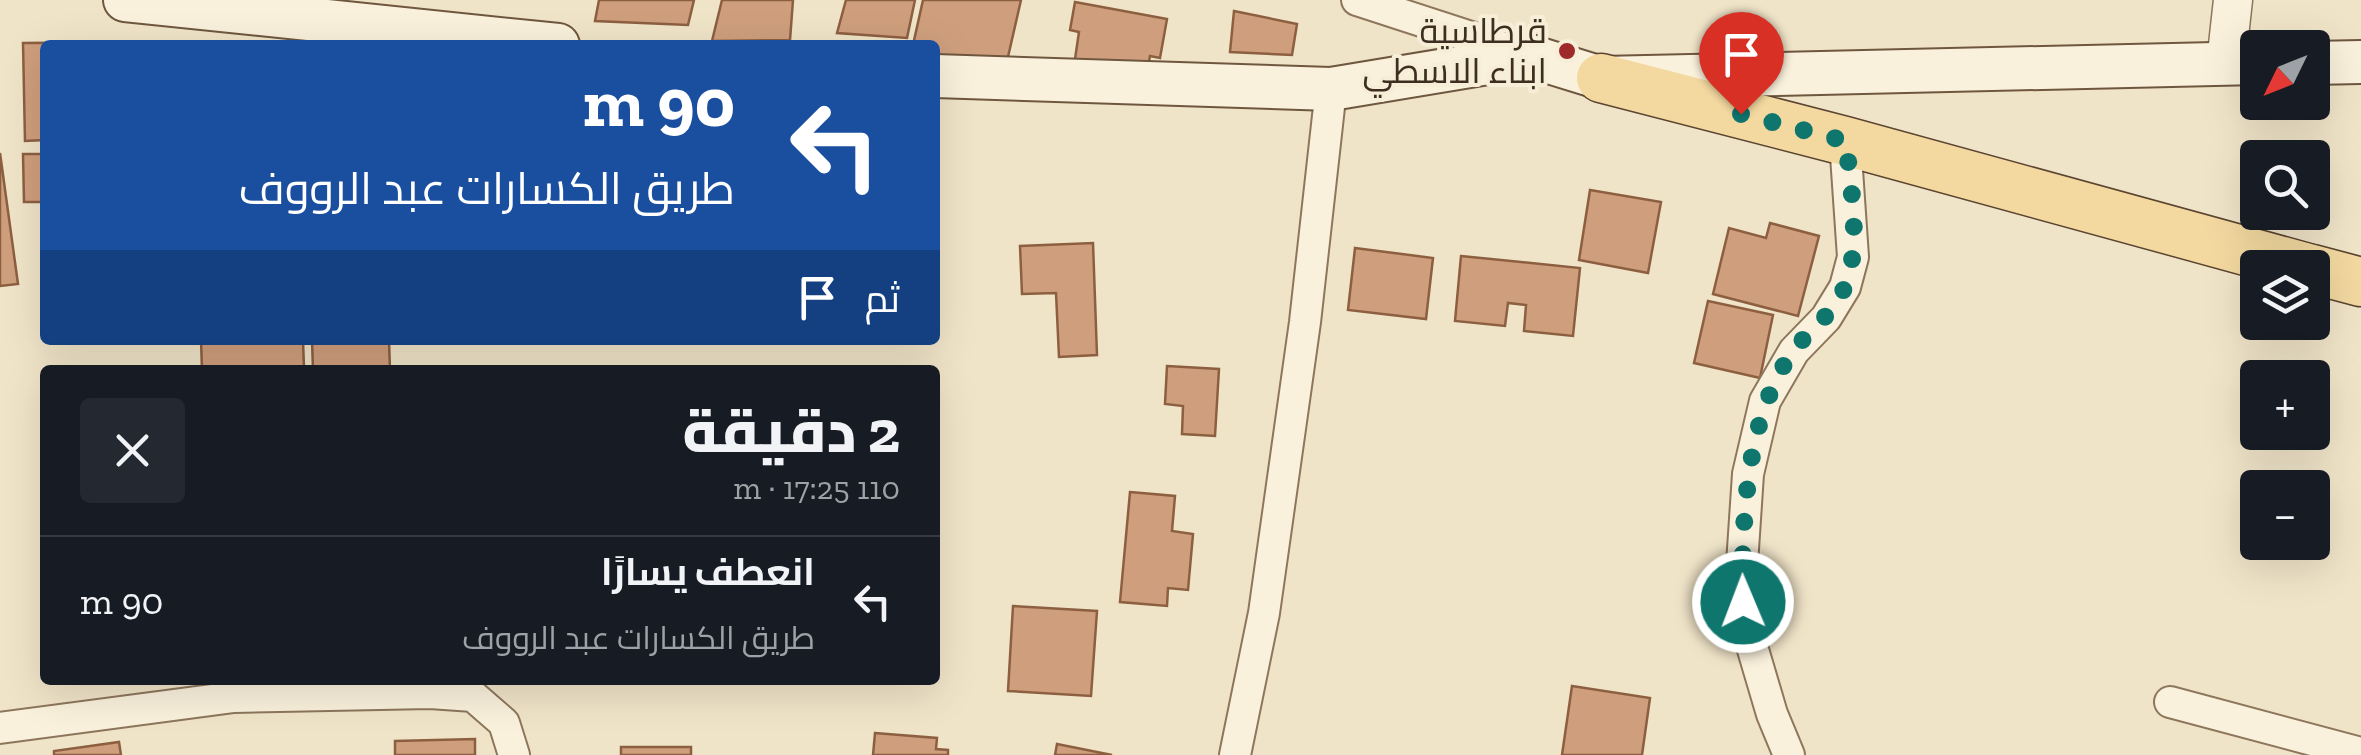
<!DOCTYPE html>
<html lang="ar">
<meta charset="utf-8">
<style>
body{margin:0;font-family:"Zilla Slab",Cairo,serif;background:#242831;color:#f1f3f6;direction:rtl;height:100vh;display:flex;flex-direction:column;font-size:38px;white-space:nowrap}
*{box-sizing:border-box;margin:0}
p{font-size:32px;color:#9ea1a6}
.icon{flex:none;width:55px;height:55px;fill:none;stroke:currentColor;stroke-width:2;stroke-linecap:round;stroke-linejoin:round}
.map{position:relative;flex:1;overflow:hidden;direction:ltr}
.side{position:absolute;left:40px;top:365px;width:900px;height:320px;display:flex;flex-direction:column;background:#171b24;border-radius:10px;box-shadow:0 10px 40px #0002;direction:rtl}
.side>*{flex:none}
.banner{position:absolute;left:40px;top:40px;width:900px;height:305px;border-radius:10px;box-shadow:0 10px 40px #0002;direction:rtl;background:#1a4fa0;color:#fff;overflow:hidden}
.needle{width:65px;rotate:227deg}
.fabs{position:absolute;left:2240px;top:30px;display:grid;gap:20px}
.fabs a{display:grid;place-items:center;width:90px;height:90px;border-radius:10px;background:#171b24;box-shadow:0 10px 40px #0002;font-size:50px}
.pin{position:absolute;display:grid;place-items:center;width:85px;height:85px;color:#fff;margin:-102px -42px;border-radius:50% 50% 50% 0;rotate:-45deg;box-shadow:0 0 10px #0007}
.pin .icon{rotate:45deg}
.me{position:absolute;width:110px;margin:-55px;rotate:359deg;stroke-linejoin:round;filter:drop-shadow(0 0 8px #0008)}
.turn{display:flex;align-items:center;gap:35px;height:210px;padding:0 40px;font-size:45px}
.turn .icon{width:130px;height:130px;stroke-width:2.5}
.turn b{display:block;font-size:70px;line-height:85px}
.then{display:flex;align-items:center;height:95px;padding:0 40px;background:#0003;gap:20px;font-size:38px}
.round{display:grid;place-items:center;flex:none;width:105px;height:105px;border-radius:10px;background:#242831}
.headline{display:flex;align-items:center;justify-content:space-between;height:170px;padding:0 40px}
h1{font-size:60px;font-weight:800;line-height:75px}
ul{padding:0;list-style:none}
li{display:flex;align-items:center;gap:30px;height:130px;padding:0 40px;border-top:2px solid #363941}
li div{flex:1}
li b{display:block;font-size:38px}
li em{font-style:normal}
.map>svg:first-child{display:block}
.building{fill:#cf9f7d;stroke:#8d5f41;stroke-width:2.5}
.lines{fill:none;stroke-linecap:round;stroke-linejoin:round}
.minor-casing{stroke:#8d765c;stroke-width:34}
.tertiary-casing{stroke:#8d765c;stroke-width:41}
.secondary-casing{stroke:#6f573f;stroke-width:46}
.primary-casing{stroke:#5b4430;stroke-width:51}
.minor{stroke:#faf1dc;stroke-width:30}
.tertiary{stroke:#faf1dc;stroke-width:38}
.secondary{stroke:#faf1dc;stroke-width:42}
.primary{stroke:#f3d9a0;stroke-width:48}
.route{stroke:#0f766e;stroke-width:18;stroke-dasharray:0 32.4}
.poi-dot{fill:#9e2a2b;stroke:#f7eed8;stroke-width:4}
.labels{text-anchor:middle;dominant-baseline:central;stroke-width:8;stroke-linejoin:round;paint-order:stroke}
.poi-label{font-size:35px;fill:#3d2e20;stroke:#f7eed8;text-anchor:end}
</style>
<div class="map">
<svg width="2361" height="755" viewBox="0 0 2361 755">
<rect width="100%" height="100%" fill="#f0e4c8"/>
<g class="building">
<polygon points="599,0 694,0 688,25 595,21"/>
<polygon points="722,0 793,0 790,40 712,41"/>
<polygon points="846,0 915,0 907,38 837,33"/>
<polygon points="923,0 1021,0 1005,70 935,68 935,45 913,45"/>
<polygon points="1075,2 1167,19 1160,58 1150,56 1147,72 1075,59 1079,32 1070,30"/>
<polygon points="1234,11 1297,24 1292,55 1230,52"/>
<polygon points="118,42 118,45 45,45 45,140 25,141 23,43"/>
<polygon points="0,153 18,284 0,286"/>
<polygon points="23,154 45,154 45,202 24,202"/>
<polygon points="1590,190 1661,202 1648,273 1579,260"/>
<polygon points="1770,223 1819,236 1798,316 1713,294 1729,228 1766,238"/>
<polygon points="1093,243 1097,355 1059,357 1056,293 1022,294 1020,246"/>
<polygon points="1355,248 1433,258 1426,319 1348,310"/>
<polygon points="1461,256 1580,268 1573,336 1524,331 1526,305 1508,303 1505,326 1455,321"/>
<polygon points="1708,301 1773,315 1760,378 1694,363"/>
<polygon points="201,340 303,340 304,368 202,370"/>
<polygon points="312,340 389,340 390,370 313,370"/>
<polygon points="1167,366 1219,369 1215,436 1182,434 1183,406 1165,404"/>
<polygon points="1130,492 1175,496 1172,531 1193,534 1188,590 1168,588 1167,606 1120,602"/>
<polygon points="1013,606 1097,611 1091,696 1008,691"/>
<polygon points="1572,686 1650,698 1642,755 1562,755"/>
<polygon points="875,733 937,738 936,749 948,750 948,755 873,755"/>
<polygon points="475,739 475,755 395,755 395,741"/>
<polygon points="119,742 121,755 54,755 54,751"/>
<polygon points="1057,744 1112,755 1055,755"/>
<rect x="621" y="747" width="70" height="8"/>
</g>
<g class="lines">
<defs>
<g id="minor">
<polyline points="1357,0 1526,55"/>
<polyline points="2170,702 2361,753"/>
<polyline points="0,728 234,697 430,693 473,696 504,723 514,755"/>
<polyline points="1235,755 1264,613 1305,322 1331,89"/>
<polyline points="1789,755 1772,714 1746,626 1741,579 1748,474 1765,401 1794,351 1826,318 1845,287 1853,257 1845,141"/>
</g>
<polyline id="tertiary" points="2226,63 2233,0"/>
<g id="secondary">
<polyline points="125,0 558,45"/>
<polyline points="2312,63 2361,62"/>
<polyline points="935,76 1331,89 1530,56 1601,78 2258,63"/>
</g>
<g id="primary">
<polyline points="1601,78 1845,141 2308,268"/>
<polyline points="2312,269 2361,282"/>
</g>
</defs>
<use href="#minor" class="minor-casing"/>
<use href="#tertiary" class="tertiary-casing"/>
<use href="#secondary" class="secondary-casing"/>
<use href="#primary" class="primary-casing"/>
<use href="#minor" class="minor"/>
<use href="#tertiary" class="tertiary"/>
<use href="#secondary" class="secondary"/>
<use href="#primary" class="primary"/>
</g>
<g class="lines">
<path class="route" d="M1741,114L1846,141C1850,184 1862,245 1845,286C1835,313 1810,329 1793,351C1757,403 1748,465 1744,526C1743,552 1741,577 1743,602"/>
</g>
<circle class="poi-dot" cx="1567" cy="51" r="10"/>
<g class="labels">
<g class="poi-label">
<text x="1547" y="31">قرطاسية<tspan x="1547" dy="40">ابناء الاسطي</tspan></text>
</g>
</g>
</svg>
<div class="fabs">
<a><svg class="needle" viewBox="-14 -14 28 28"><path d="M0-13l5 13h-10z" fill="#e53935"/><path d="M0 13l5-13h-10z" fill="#9ea1a6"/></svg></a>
<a><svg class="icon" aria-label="search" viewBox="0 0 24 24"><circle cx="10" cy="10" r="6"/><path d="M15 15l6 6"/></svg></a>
<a><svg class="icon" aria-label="layers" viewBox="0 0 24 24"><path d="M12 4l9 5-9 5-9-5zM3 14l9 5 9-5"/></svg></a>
<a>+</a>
<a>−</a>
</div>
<div class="pin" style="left:1741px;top:114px;background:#d93025"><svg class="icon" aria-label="arrive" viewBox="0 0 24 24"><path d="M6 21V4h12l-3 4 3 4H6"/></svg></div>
<svg class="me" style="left:1743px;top:602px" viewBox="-20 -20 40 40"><circle r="17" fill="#0f766e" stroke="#fff" stroke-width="3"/><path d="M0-11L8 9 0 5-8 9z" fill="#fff"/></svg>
<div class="banner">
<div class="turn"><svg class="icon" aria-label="left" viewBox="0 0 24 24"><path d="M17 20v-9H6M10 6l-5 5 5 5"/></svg><div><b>90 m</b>طريق الكسارات عبد الرووف</div></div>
<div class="then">ثم<svg class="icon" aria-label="arrive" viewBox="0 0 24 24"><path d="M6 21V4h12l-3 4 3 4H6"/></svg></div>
</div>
<section class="side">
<div class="headline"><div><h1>2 دقيقة</h1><p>110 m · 17:25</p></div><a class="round"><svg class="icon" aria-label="close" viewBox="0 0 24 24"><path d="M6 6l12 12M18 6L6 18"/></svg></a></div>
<ul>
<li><svg class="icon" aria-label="left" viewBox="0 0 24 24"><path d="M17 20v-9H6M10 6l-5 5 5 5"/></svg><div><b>انعطف يسارًا</b><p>طريق الكسارات عبد الرووف</p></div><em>90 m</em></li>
</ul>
</section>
</div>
